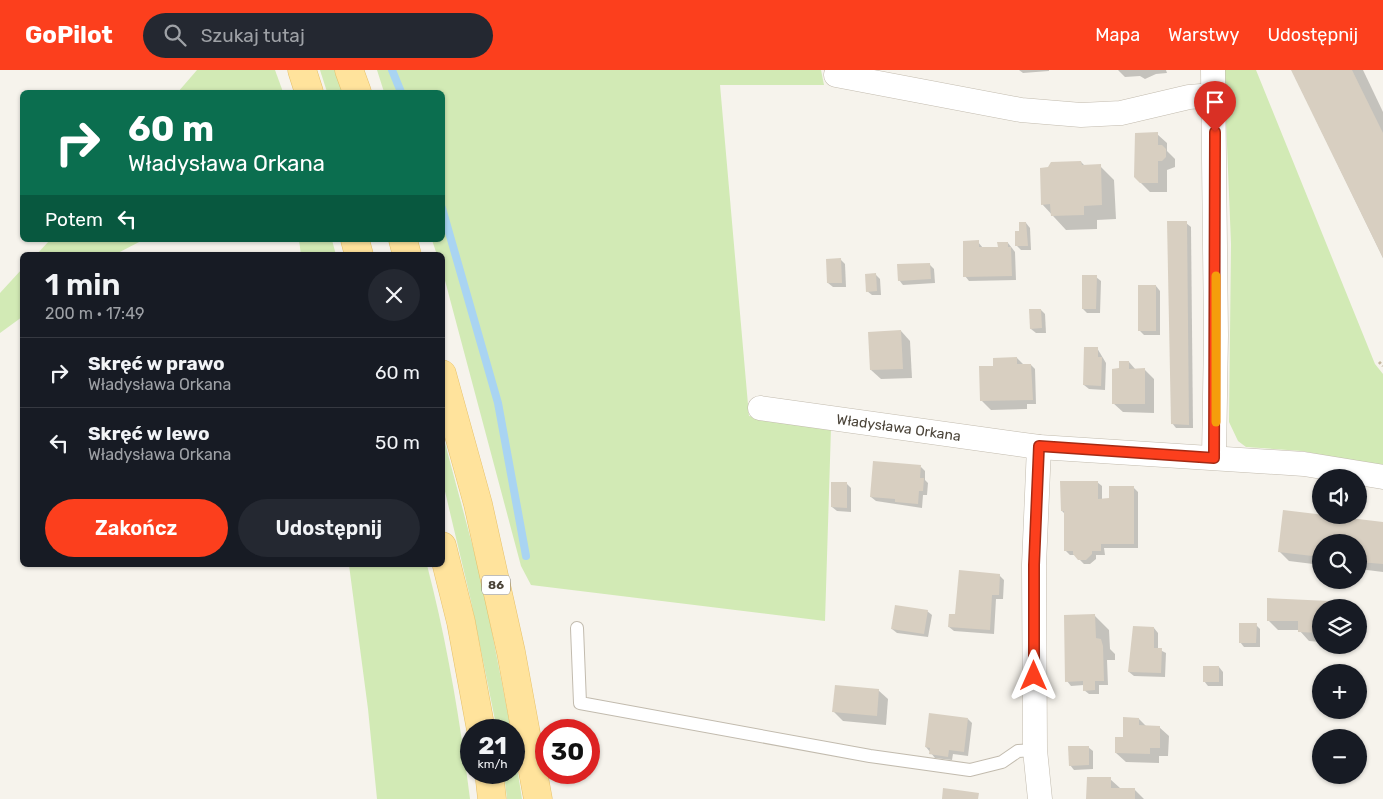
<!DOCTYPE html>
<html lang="pl">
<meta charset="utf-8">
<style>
body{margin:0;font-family:Rubik,sans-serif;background:#242831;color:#f1f3f6;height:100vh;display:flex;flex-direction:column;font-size:19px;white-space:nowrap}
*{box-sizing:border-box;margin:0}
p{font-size:16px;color:#9ea1a6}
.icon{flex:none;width:28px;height:28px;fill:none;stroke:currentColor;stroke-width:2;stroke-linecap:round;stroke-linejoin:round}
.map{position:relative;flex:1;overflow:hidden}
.panel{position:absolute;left:20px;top:182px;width:425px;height:315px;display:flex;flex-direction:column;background:#171b24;border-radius:8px;box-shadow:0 1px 4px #0004}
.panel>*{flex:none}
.hud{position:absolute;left:20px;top:20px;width:425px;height:152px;border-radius:8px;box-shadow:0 1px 4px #0004;background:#0b6e4f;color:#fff;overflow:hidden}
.fabs{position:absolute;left:1312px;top:399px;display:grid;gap:10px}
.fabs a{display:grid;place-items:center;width:55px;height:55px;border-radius:50%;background:#171b24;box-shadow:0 1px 4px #0004;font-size:25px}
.speed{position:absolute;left:460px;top:649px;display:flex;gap:10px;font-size:25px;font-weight:700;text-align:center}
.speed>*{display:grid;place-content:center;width:65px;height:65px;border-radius:50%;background:#171b24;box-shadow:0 1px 4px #0004;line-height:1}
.speed small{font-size:12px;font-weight:400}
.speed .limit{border:8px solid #d22;background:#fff;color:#111}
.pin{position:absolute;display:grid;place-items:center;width:42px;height:42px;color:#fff;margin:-51px -21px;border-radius:50% 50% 50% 0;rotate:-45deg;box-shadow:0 0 5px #0007}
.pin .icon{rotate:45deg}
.me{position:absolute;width:55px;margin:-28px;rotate:0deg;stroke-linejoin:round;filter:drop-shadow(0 0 4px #0008)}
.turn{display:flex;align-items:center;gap:18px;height:105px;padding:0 25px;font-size:22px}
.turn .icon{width:65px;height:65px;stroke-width:2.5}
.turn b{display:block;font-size:35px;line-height:42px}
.then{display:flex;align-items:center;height:48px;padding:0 25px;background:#0003;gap:10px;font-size:19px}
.round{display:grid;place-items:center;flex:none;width:52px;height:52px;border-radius:26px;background:#242831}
.overview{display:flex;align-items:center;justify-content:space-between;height:85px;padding:0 25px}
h1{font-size:30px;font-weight:600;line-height:38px}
.cta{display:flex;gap:10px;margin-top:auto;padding:10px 25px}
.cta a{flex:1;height:58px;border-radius:30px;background:#fc3f1d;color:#fff;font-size:20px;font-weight:600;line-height:58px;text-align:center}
.cta a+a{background:#242831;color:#f1f3f6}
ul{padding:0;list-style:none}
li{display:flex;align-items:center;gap:15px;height:70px;padding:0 25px;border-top:1px solid #363941}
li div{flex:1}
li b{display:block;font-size:19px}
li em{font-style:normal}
header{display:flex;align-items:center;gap:30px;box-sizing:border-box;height:70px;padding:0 25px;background:#fc3f1d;color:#fff}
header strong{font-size:24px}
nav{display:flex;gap:28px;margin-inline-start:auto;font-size:18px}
.search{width:350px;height:45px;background:#242831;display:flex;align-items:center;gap:12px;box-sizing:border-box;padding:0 18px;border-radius:28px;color:#9ea1a6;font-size:19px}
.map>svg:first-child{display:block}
.green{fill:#d2eab5}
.shadow{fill:#0003}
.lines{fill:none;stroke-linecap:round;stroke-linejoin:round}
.stream{stroke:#a9d4f2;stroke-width:8}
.building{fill:#d8cfc1}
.lane-casing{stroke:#c2bbae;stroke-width:14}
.street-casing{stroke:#c2bbae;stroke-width:25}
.primary-casing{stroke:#e6c16a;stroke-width:29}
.path{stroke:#c4b79f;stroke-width:3;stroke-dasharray:2.5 2.5;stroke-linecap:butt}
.lane{stroke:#fff;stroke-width:12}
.street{stroke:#fff;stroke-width:24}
.primary{stroke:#ffe39c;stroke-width:28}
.route-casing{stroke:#a42913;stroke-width:12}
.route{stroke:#fc3f1d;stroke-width:9}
.slow{stroke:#f59e0b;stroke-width:9}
.labels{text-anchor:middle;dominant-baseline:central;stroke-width:4;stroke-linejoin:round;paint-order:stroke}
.shield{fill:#fff;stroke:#817c74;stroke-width:1}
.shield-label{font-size:12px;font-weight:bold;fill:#4b4439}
.street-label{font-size:14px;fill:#4b4439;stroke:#fff}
</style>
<header>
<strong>GoPilot</strong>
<div class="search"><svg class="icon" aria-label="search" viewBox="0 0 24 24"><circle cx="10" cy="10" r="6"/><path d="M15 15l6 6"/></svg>Szukaj tutaj</div>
<nav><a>Mapa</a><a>Warstwy</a><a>Udostępnij</a></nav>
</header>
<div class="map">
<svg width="1383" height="729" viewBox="0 0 1383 729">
<rect width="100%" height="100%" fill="#f6f3ec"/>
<g class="green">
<polygon points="197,0 275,0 283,22 178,22"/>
<polygon points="320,0 335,0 342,22 327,22"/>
<polygon points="377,0 821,0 824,15 720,15 749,346 831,358 825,551 531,515 521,496 443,203 442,185 437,185 432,170 442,170 442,22 384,22"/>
<polygon points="1224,0 1256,0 1375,294 1383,304 1383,397 1302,381 1246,377 1238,371 1229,352 1231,174"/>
<polygon points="50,170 143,170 114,185 36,185"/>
<polygon points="299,170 332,170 336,185 301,185"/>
<polygon points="22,199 22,247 0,263 0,223"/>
<polygon points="442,362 482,511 511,660 497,660 471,531 443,413"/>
<path d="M349,495H427C447,572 460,650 470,729H377L368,639Z"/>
<polygon points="514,678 522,729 507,729 504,703 514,702"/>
</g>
<g class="shadow">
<polygon points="1019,0 1049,0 1049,1 1023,3"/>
<polygon points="1118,0 1166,0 1167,3 1156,4 1145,9 1140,6 1125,7"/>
<polygon points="1292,0 1363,0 1383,42 1383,188"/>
<polygon points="1157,64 1167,73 1167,81 1175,89 1175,97 1167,100 1167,122 1150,122 1135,107"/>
<polygon points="1081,92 1085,96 1100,96 1114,110 1116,149 1097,150 1097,159 1066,160 1042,134"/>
<polygon points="1026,153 1030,158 1031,180 1021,180 1016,175"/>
<polygon points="1186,153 1191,157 1193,358 1176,358 1172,353"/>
<polygon points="978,172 983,178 999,178 1008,173 1012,178 1015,182 1016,210 969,211 965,206"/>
<polygon points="841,190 845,194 846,217 833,217 828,213"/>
<polygon points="929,194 934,199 935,213 903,215 899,210"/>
<polygon points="875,204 880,209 881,225 872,225 867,221"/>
<polygon points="1096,207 1101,211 1100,243 1087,243 1083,239"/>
<polygon points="1156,216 1160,221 1160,265 1144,265 1139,260"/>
<polygon points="1031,240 1041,240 1045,244 1046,263 1036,263 1031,259"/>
<polygon points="901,261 910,271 912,308 881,309 871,300"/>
<polygon points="1097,278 1106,293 1105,320 1089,319 1084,315"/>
<polygon points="1017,288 1024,295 1031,295 1035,299 1036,334 1027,334 1027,339 991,340 982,331 995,297"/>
<polygon points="1129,292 1136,300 1145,300 1154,309 1154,343 1123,342 1113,333 1120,300"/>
<polygon points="921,397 925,401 925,410 928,413 927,425 923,425 922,438 876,431 871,427"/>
<polygon points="1097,412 1102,416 1102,430 1110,430 1133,417 1138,422 1138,478 1104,478 1105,485 1096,485 1096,489 1090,494 1084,494 1075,485 1070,485 1065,480 1065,444 1062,441"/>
<polygon points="847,414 851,418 851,442 837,441 832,437"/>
<polygon points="1383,453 1383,502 1359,499 1359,472 1321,472 1321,495 1289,491 1280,482"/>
<polygon points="999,505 1004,510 1003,529 996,529 994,564 954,561 949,557 957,545"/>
<polygon points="1328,532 1333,538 1321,538 1321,572 1309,571 1299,560 1278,560 1268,550"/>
<polygon points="927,541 932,545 928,567 897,563 892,559"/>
<polygon points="1095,546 1109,560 1110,579 1115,584 1115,590 1107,590 1108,615 1099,615 1099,624 1089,624 1084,620 1084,615 1071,616 1067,611"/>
<polygon points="1256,555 1260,559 1260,577 1244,577 1240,572"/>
<polygon points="1154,558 1158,563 1158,579 1166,583 1165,607 1134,606 1129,602"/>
<polygon points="1219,597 1223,602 1223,616 1208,616 1204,611"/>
<polygon points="878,620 888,629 886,655 843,651 834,642"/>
<polygon points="968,649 972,653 968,686 953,684 952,690 935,688 926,677"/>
<polygon points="1139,649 1147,657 1159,657 1169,666 1168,686 1159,686 1159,693 1126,692 1116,683"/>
<polygon points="1088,677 1093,681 1093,699 1074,700 1070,695"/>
<polygon points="1110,709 1120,718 1134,719 1144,729 1088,729"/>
</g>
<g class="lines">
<g class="stream">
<polyline points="392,0 401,22"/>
<polyline points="442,138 498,333 526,486"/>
</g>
</g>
<g class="building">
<polygon points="1291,0 1352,0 1383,63 1383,188"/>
<polygon points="1158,62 1158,75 1162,75 1166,79 1166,87 1162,91 1158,91 1158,113 1140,113 1134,107 1135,63"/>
<polygon points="1081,91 1082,95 1101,94 1102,135 1084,136 1084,145 1051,146 1050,134 1041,135 1040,98 1048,97 1051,92"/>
<polygon points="1167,151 1187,151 1189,355 1171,354"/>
<polygon points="1019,152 1026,152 1028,176 1015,176 1015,161 1019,161"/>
<polygon points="979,170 979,177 998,177 997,172 1008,172 1008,177 1011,177 1012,206 963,207 963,171"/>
<polygon points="841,188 842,213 827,213 826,189"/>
<polygon points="930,193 931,209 898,211 897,194"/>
<polygon points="876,203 877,221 866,222 865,204"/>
<polygon points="1082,205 1097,205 1096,239 1082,239"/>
<rect x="1138" y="215" width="18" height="46"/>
<polygon points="1029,239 1041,239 1042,258 1030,259"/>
<polygon points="901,260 903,299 870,300 868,262"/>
<polygon points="1084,277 1098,277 1098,287 1102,287 1101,316 1083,315"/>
<polygon points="1017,287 1017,294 1031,294 1033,330 980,331 979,296 993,296 993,288"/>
<polygon points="1119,291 1129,291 1129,299 1145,298 1145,334 1112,334 1112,299 1119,298"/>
<polygon points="873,391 921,395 920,408 924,408 923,421 919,421 918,434 895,432 895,429 870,427"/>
<polygon points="1060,411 1098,411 1098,429 1109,428 1109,416 1134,416 1134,474 1101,474 1101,481 1092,481 1092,484 1086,490 1078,490 1073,484 1073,481 1064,481 1064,441 1061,441"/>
<polygon points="831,412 847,412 847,438 831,437"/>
<polygon points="1283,440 1383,452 1383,494 1359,492 1359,472 1321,472 1321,487 1278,482"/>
<polygon points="959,500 1000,504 999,525 992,525 990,560 948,557 949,544 955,544"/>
<polygon points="1267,528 1329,531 1328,538 1321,538 1321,563 1298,562 1298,551 1267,551"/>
<polygon points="895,535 928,540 924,564 891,559"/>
<polygon points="1095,544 1096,568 1101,569 1103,576 1104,611 1095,611 1095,620 1083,621 1083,611 1065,612 1064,545"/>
<polygon points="1239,553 1257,553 1256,573 1239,573"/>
<polygon points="1133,556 1154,557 1154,578 1162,578 1161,603 1128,602"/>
<rect x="1203" y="596" width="16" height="16"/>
<polygon points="835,615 879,619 877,646 832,642"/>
<polygon points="929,643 968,648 964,682 949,680 948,687 929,684 930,678 925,677"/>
<polygon points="1123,647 1139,648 1139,655 1160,656 1160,678 1150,678 1150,684 1115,683 1115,667 1123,667"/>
<polygon points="1068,676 1089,676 1089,695 1069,696"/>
<polygon points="1087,707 1111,707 1111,718 1135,718 1135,729 1086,729"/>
<polygon points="943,718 979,723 978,729 942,729"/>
</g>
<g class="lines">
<defs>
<polyline id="lane" points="577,558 580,633 870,686 970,700 1002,692 1018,681 1035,680"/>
<g id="street">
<polyline points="1213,0 1216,265 1214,387"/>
<polyline points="836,5 1021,40 1081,45 1121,43 1189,27 1214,25"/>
<path id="s1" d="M760,338L1039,377L1304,394L1383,407"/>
<polyline points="1039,377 1034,495 1035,680 1040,729"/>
</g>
<g id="primary">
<polyline points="302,0 309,22"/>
<polyline points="349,0 357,22"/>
<polyline points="355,170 359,185"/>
<polyline points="403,170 407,185"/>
<polyline points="442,304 478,434 511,582 538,729"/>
<polyline points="442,476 461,552 481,660"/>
<polyline points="489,702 492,729"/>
</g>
</defs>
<use href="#lane" class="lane-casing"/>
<use href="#street" class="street-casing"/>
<use href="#primary" class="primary-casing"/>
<polyline class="path" points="1379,292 1383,296"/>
<use href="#lane" class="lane"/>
<use href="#street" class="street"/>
<use href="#primary" class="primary"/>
</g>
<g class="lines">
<defs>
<polyline id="route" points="1034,606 1034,495 1039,376 1214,388 1215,62"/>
</defs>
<use href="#route" class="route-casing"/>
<use href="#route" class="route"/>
<polyline class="slow" points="1216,206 1216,352"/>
</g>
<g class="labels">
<rect class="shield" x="482" y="505.5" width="28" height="19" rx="4"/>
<g class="shield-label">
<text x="496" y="515">86</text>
</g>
<g class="street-label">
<text stroke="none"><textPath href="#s1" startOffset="140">Władysława Orkana</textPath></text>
</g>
</g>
</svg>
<div class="fabs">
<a><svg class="icon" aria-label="sound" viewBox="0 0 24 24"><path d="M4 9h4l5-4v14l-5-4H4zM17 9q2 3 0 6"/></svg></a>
<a><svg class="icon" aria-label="search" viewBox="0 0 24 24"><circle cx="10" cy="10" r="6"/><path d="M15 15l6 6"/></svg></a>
<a><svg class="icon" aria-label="layers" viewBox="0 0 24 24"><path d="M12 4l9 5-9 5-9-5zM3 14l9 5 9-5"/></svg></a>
<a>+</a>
<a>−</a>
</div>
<div class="speed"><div>21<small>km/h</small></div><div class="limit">30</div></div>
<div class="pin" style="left:1215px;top:62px;background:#d93025"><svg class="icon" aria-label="arrive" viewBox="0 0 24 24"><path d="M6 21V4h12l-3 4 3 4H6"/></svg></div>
<svg class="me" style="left:1034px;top:606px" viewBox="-20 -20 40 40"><path d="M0-17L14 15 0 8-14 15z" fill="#fc3f1d" stroke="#fff" stroke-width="4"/></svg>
<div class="hud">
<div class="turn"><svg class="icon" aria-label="right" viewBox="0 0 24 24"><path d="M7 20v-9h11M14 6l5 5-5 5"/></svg><div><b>60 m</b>Władysława Orkana</div></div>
<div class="then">Potem<svg class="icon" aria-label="left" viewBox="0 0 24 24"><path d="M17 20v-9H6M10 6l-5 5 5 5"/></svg></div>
</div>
<section class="panel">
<div class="overview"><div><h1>1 min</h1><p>200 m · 17:49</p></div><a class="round"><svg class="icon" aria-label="close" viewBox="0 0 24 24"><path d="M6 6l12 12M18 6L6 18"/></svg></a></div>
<ul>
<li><svg class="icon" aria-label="right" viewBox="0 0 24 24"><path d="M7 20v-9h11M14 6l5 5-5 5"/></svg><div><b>Skręć w prawo</b><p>Władysława Orkana</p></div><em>60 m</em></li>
<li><svg class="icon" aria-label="left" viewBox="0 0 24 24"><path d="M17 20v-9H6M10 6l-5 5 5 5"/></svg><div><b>Skręć w lewo</b><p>Władysława Orkana</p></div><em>50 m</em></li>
</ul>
<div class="cta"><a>Zakończ</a><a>Udostępnij</a></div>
</section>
</div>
